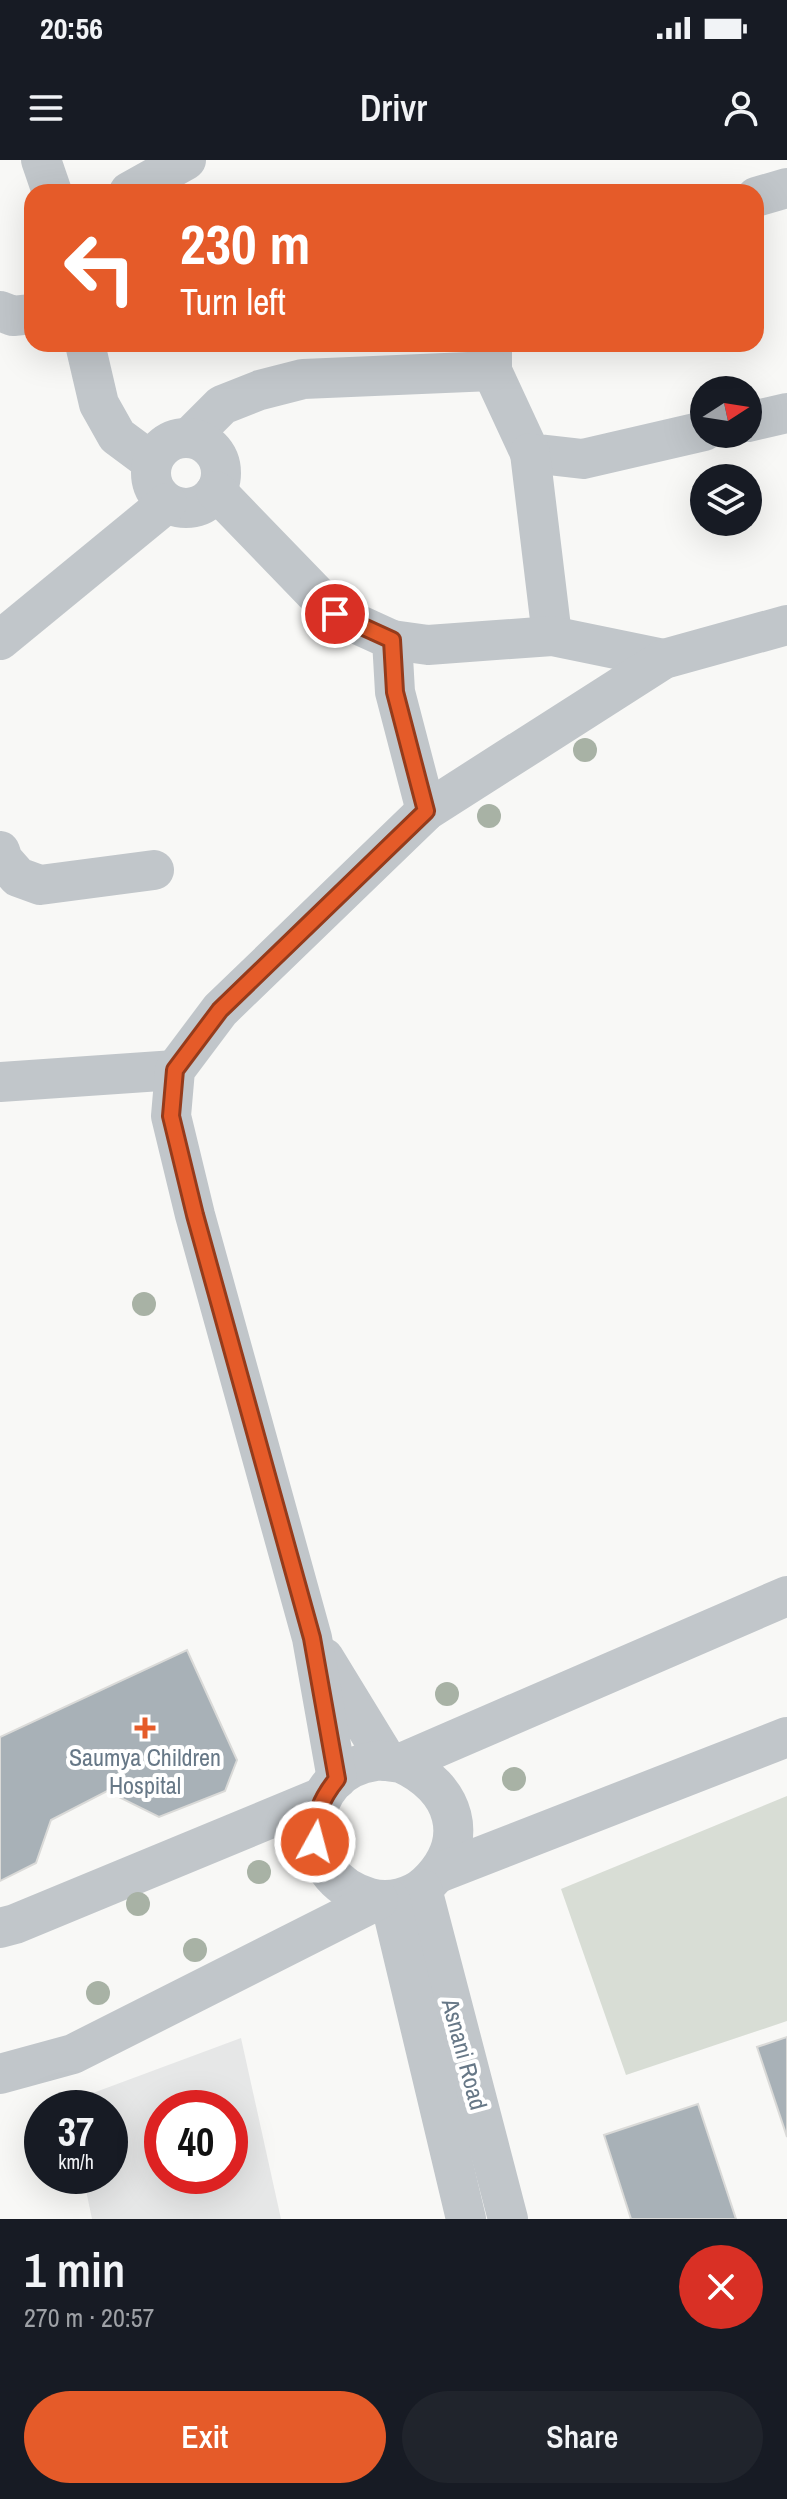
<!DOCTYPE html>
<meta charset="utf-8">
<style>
body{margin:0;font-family:"Archivo Narrow",sans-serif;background:#20242c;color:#f1f3f6;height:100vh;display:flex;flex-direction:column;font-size:30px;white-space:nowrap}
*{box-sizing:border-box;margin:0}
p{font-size:26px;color:#9ea1a6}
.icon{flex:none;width:44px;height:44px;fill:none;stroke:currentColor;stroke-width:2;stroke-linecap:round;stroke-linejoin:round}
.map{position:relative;height:2059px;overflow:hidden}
.sheet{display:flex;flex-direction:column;background:#171b24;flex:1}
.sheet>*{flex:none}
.hud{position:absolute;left:24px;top:24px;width:740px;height:168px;border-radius:24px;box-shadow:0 8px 32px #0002;background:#e55b29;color:#fff;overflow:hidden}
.needle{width:52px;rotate:78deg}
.controls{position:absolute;left:690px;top:216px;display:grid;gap:16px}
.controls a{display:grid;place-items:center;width:72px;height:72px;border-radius:50%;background:#171b24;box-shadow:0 8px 32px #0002;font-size:40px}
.speed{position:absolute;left:24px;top:1930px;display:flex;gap:16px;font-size:40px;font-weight:700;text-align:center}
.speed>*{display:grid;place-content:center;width:104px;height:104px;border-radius:50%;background:#171b24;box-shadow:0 8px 32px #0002;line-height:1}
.speed small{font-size:20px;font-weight:400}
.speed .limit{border:12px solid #d22;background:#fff;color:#111}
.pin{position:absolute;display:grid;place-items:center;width:68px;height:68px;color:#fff;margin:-34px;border:4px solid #fff;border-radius:50%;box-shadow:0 2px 8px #0007}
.me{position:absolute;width:88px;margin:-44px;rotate:7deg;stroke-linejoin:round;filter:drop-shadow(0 0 6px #0008)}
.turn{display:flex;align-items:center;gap:28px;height:168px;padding:0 24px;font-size:36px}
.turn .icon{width:104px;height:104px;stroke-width:2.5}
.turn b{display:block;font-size:56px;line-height:68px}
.round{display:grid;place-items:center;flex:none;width:84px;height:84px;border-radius:42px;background:#20242c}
.head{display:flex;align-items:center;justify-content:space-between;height:136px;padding:0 24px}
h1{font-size:48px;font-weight:600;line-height:60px}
.action{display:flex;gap:16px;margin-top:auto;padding:16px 24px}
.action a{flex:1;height:92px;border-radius:48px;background:#e55b29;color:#fff;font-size:32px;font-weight:600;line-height:92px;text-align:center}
.action a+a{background:#20242c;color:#f1f3f6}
.status{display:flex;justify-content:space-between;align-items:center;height:56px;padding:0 40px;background:#171b24;direction:ltr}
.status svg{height:22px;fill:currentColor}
header{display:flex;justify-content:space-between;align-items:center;height:104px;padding:0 24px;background:#171b24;font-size:36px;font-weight:600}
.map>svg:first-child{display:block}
.built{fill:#e6e7e7;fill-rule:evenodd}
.green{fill:#d8ddd5}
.building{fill:#a8b1b7;stroke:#dadad8;stroke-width:2}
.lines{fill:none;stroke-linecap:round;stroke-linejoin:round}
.minor{stroke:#c1c6ca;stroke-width:40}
.tree{fill:#a8b2a5}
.route-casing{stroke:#953b1b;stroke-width:20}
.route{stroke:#e55b29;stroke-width:14}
.poi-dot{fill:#e55b29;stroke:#fff;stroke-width:3}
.labels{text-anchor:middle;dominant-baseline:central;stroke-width:8;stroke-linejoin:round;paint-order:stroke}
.poi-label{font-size:24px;fill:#677887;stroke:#fff}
.street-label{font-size:24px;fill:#677887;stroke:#fff}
</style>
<div class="status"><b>20:56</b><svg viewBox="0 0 49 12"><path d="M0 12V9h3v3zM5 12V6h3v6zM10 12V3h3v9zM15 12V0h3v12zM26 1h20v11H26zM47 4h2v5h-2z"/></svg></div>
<header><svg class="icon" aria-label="menu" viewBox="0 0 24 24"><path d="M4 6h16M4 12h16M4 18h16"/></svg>Drivr<svg class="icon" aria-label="person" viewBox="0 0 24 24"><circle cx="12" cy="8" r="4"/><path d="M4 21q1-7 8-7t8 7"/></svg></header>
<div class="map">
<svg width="787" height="2059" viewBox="0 0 787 2059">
<rect width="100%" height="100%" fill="#f8f8f6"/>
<path class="built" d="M241,1878L281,2059H92L83,2016H110V1948H67L66,1943ZM162,1948H230V2016H162Z"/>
<polygon class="green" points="787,1636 787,1861 626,1915 561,1729"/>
<g class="building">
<polygon points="187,1490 237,1600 225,1631 159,1657 107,1631 51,1660 36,1703 0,1721 0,1577"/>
<polygon points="787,1877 787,1977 757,1887"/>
<polygon points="698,1944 736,2059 631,2059 604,1975"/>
</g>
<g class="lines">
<g class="minor">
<polyline points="41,0 52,32"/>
<polyline points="129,32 186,0"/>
<polyline points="756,37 787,28"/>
<polyline points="0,151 13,156 32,154"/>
<polyline points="85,184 99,244 117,276 152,302"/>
<polyline points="492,187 492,211 530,293 583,299 704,271"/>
<polyline points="748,262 787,253"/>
<polyline points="189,278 222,245 260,230 303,219 492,211"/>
<circle cx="186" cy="313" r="35"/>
<polyline points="530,293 552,476"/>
<polyline points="216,331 335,454 392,480 395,532 426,651"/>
<polyline points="0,480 167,343"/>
<polyline points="392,480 428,485 552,476 664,499"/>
<polyline points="0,691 3,700 18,717 40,725 154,710"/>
<polyline points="0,922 175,910"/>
<polyline points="324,1498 387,1601"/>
<path d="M401,1603C455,1627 473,1680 427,1724C412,1738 389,1743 370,1738C294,1718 298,1611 376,1601C384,1600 393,1602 401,1603L787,1436"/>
<polyline points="337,1619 312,1478 195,1055 171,956 175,910 220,850 426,651 664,499 787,465"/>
<polyline points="438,1713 787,1577"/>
<polyline points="422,1729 508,2059"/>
<polyline points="390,1740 466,2059"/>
<polyline points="0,1768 15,1764 322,1637"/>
<polyline points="0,1914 73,1894 378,1740"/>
</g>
</g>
<g class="tree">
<circle cx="585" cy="590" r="12"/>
<circle cx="489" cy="656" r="12"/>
<circle cx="144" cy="1144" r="12"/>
<circle cx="447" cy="1534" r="12"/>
<circle cx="514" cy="1619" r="12"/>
<circle cx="259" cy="1712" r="12"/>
<circle cx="138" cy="1744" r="12"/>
<circle cx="195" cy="1790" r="12"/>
<circle cx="98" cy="1833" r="12"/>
</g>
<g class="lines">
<defs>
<path id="route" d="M315,1682C315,1655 320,1640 337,1619L312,1478L195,1055L171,956L175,910L220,850L426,651L395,532L392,480L335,454"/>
</defs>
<use href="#route" class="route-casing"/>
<use href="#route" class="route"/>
</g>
<path class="poi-dot" d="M141 1556h8v8h8v8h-8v8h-8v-8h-8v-8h8z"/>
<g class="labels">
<g class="poi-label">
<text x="145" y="1597">Saumya Children<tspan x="145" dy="28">Hospital</tspan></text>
</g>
<g class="street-label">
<text transform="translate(465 1894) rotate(75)">Asnani Road</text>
</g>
</g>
</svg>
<div class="controls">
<a><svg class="needle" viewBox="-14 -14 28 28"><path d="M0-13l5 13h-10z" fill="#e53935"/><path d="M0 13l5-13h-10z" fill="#9ea1a6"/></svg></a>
<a><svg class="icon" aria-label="layers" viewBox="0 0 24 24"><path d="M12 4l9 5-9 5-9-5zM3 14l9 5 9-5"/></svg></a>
</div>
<div class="speed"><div>37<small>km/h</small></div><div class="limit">40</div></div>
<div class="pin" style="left:335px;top:454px;background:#d93025"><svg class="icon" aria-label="arrive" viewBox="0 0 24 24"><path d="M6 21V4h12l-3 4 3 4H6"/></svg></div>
<svg class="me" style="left:315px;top:1682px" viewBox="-20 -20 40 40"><circle r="17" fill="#e55b29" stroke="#fff" stroke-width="3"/><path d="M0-11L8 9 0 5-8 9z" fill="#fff"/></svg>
<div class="hud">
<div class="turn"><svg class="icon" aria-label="left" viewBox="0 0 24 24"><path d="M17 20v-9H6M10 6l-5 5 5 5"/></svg><div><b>230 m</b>Turn left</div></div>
</div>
</div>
<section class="sheet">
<div class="head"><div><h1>1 min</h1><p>270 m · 20:57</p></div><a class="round" style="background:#d93025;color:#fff"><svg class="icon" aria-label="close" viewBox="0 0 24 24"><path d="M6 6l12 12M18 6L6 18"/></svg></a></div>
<div class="action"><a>Exit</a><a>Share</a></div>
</section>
